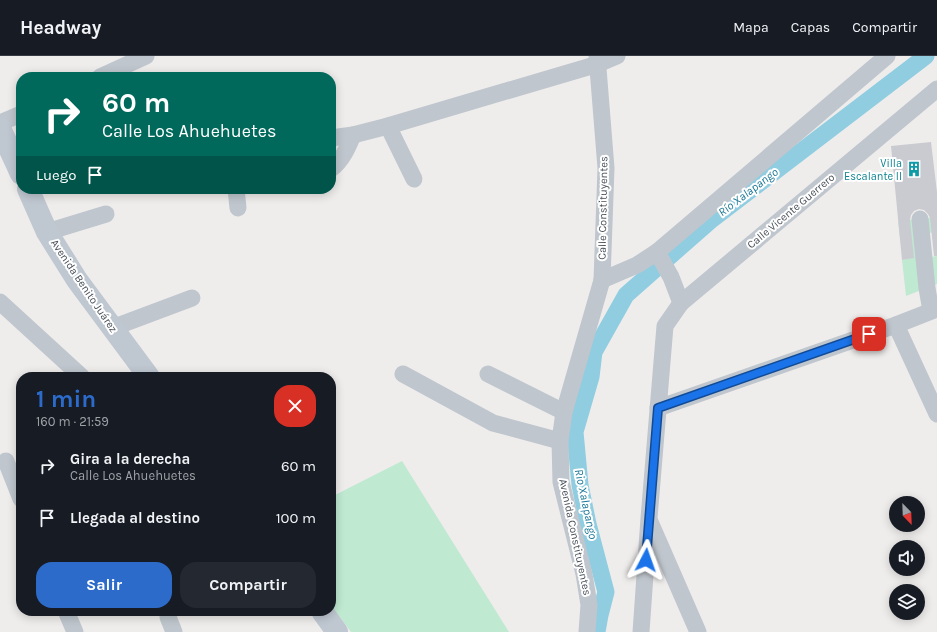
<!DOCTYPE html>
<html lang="es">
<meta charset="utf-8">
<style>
body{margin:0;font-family:Karla,sans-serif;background:#242831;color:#f1f3f6;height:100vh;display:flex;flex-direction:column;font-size:15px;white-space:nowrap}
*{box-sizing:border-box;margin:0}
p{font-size:13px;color:#9ea1a6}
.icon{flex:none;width:22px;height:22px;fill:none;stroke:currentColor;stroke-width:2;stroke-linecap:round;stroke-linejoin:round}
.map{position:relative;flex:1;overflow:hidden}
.panel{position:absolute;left:16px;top:316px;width:320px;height:244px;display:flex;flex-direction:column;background:#171b24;border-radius:16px;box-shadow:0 2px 10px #0003}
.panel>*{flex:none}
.guide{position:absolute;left:16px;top:16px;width:320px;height:122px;border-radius:16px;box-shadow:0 2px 10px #0003;background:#00695c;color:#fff;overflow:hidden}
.needle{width:26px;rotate:157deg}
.controls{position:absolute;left:889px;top:440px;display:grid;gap:8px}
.controls a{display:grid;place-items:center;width:36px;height:36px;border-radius:50%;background:#171b24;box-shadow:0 2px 10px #0003;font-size:20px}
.pin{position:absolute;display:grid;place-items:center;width:34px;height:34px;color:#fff;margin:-17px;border-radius:8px;box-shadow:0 2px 6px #0006}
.me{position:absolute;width:44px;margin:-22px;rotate:4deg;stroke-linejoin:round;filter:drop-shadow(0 0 3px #0008)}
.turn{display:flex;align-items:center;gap:14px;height:84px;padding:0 20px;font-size:18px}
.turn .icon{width:52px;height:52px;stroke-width:2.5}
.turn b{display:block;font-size:28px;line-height:34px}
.then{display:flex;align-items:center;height:38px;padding:0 20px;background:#0003;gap:8px;font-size:15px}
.round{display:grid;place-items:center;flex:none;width:42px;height:42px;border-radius:16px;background:#242831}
.headline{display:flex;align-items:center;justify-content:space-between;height:68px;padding:0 20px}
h1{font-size:24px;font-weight:700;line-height:30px;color:#2c6bc9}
.button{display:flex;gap:8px;margin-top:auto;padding:8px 20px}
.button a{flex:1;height:46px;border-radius:16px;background:#2c6bc9;color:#fff;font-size:16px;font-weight:700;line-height:46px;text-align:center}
.button a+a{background:#242831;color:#f1f3f6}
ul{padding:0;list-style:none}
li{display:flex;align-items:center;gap:12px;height:52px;padding:0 20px}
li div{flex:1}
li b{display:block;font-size:15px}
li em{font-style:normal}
header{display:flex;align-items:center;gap:24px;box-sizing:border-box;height:56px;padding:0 20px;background:#171b24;border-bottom:1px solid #363941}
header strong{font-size:19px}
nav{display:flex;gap:22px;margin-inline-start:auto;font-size:14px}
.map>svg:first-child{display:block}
.green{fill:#bfe9d1}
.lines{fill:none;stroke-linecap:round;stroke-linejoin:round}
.canal{stroke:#90cde1;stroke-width:17}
.building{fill:#cacbd1}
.street{stroke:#bfc6cd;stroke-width:17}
.secondary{stroke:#bfc7d1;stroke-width:22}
.route-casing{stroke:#114b97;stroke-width:10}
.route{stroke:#1a73e8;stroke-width:7}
.labels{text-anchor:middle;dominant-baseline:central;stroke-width:4;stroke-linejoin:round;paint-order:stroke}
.culture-label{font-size:11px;fill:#0d838f;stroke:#fff;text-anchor:end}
.street-label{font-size:11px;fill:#474f57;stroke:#fff}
.water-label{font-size:12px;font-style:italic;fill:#1b7796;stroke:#fff}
</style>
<header>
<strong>Headway</strong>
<nav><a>Mapa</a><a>Capas</a><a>Compartir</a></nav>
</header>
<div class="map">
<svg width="937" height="576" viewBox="0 0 937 576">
<rect width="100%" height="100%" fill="#efedec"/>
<g class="green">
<polygon points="937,161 937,176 928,177 930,201 937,200 937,228 906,240 902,204 912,202 910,182 900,183 898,165"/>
<polygon points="402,405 509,576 351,576 331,549 331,441"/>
</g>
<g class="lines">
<polyline class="canal" points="597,576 600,559 606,536 588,468 580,429 575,376 591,321 594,296 626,239 710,165 926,0"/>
</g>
<polygon class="building" points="931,86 937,136 937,200 934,200 930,162 928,158 924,154 919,153 914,155 911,159 910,164 914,202 902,204 891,90"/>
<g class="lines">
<g class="street">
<polyline points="100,21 146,0"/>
<polyline points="0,67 21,58"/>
<polyline points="388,70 414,123"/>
<polyline points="331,82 353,79 388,70 598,8 617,0"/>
<path d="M331,113C342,105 348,91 353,79"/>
<polyline points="236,133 238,152"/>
<polyline points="920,163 927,232 931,255"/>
<polyline points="47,176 106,158"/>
<polyline points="657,196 671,221 681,247"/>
<polyline points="602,224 637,209 657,196 887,0"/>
<polyline points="0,246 82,321"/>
<polyline points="896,269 937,358"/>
<polyline points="112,272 192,242"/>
<polyline points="403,318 493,367 560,385"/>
<polyline points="488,318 564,356"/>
<polyline points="658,352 896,269 937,253"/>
<polyline points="6,405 21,443"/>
<polyline points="650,466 698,576"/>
<polyline points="66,555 75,576"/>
<polyline points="168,561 174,576"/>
<polyline points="587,576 589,549 584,518 561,426 560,385 564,356 602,224 606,112 597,0"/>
<polyline points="641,576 649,462 665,270 681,247 937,33"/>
</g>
<g class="secondary">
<polyline points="0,72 21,118"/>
<polyline points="28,133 47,176 77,224 149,321"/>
<polyline points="322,555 337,576"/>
</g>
</g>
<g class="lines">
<defs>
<polyline id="route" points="646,504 658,352 869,278"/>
</defs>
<use href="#route" class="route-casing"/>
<use href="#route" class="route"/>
</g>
<defs>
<symbol id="building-bare" viewBox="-9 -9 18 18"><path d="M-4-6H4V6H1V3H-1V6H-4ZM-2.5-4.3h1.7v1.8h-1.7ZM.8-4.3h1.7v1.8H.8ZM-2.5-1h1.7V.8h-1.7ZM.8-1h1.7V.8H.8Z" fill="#0f9aa8" stroke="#fff" stroke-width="2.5" paint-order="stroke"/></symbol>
</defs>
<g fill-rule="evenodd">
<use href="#building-bare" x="903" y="102" width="22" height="22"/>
</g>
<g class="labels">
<g class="culture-label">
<text x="902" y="107">Villa<tspan x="902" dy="13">Escalante II</tspan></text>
</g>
<g class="street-label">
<text transform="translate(603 152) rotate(-89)">Calle Constituyentes</text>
<text transform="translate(791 155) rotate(-40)">Calle Vicente Guerrero</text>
<text transform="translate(84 230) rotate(56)">Avenida Benito Juárez</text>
<text transform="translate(575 481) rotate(78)">Avenida Constituyentes</text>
</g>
<g class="water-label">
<text transform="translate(748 136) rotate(-37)">Río Xalapango</text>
<text transform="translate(586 448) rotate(78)">Rio Xalapango</text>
</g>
</g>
</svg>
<div class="controls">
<a><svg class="needle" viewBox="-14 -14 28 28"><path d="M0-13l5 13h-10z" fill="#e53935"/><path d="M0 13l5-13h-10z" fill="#9ea1a6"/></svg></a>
<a><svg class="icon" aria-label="sound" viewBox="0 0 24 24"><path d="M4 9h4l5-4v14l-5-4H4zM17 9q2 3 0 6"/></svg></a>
<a><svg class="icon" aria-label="layers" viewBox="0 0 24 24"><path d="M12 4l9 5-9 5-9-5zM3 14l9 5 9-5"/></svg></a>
</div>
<div class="pin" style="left:869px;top:278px;background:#d93025"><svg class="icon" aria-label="arrive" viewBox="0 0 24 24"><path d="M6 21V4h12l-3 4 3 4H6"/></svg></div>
<svg class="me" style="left:646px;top:504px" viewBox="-20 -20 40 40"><path d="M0-17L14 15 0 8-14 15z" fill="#1a73e8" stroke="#fff" stroke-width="4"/></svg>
<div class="guide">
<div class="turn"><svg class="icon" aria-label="right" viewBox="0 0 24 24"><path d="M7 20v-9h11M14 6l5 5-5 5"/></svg><div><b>60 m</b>Calle Los Ahuehuetes</div></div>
<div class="then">Luego<svg class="icon" aria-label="arrive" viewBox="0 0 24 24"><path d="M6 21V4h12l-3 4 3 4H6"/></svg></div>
</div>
<section class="panel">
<div class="headline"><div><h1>1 min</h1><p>160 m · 21:59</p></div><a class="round" style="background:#d93025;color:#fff"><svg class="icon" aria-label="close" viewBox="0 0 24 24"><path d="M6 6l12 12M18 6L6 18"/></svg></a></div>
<ul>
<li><svg class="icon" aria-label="right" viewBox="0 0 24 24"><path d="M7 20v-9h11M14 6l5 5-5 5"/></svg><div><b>Gira a la derecha</b><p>Calle Los Ahuehuetes</p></div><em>60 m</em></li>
<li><svg class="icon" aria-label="arrive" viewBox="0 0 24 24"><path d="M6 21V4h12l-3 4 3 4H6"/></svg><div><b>Llegada al destino</b></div><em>100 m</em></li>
</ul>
<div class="button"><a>Salir</a><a>Compartir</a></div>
</section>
</div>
